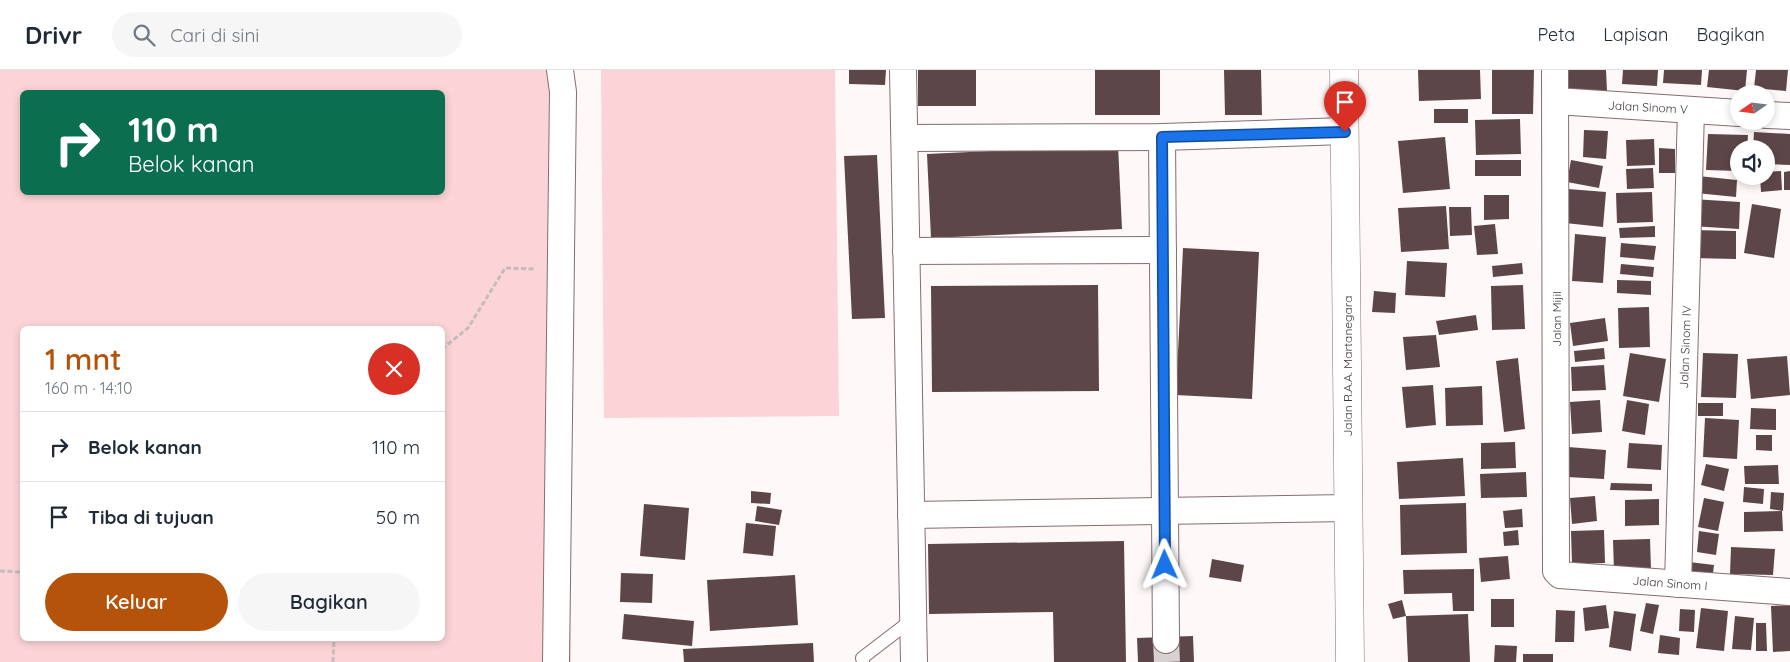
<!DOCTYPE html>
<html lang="id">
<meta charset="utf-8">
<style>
body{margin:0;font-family:Quicksand,sans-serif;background:#f6f6f7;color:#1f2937;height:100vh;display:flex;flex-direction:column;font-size:19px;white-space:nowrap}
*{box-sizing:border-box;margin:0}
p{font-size:16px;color:#747a83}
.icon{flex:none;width:28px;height:28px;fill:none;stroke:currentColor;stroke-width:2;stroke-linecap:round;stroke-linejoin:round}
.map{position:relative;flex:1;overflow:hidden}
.side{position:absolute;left:20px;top:256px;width:425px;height:315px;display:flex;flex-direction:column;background:#fff;border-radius:8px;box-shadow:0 2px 8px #0003}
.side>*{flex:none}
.guide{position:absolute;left:20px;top:20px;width:425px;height:105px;border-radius:8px;box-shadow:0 2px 8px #0003;background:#0b6e4f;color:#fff;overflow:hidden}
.needle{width:32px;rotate:256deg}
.fabs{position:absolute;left:1730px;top:15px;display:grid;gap:10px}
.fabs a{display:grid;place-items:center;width:45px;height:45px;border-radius:50%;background:#fff;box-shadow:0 2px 8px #0003;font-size:25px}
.pin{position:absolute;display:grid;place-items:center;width:42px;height:42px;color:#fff;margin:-51px -21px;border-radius:50% 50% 50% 0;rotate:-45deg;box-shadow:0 0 5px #0007}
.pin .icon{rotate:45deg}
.me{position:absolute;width:55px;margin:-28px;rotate:359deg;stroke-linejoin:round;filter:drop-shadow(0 0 4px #0008)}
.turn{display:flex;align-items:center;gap:18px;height:105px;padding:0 25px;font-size:22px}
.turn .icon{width:65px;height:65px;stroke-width:2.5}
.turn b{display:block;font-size:35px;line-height:42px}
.round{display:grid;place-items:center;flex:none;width:52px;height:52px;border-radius:26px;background:#f6f6f7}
.head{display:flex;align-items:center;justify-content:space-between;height:85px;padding:0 25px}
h1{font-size:30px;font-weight:600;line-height:38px;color:#b45309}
.primary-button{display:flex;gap:10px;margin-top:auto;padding:10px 25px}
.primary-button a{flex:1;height:58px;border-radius:30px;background:#b45309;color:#fff;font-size:20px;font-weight:600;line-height:58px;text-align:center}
.primary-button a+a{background:#f6f6f7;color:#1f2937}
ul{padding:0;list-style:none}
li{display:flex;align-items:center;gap:15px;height:70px;padding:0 25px;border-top:1px solid #e0e1e3}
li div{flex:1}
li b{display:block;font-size:19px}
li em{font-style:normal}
header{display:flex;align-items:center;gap:30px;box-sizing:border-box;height:70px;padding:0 25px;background:#fff;border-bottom:1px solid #e0e1e3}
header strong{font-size:24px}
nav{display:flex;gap:28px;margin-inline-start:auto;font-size:18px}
.search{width:350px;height:45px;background:#f6f6f7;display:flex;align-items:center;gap:12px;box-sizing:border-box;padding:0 18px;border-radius:28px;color:#747a83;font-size:19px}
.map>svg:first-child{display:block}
.green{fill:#fcd4d7;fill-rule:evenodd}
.building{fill:#5d4647}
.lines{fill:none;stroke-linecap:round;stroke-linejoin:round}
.street-tunnel{stroke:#d8d1d1;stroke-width:26;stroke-dasharray:26 13;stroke-linecap:butt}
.lane-casing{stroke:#866d6f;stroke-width:14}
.street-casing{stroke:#866d6f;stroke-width:28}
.secondary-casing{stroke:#866d6f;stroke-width:29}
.path{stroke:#c5bdbd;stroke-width:3;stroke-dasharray:5 2.5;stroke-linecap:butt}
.lane{stroke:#fff;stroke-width:12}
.street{stroke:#fff;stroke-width:26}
.secondary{stroke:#fff;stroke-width:28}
.route-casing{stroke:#114b97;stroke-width:12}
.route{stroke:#1a73e8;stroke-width:9}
.labels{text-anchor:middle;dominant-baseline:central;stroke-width:5;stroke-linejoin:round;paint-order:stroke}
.street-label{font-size:12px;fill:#3f3435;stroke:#fff}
</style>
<header>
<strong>Drivr</strong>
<div class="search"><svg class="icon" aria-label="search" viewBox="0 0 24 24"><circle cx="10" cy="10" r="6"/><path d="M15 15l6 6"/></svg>Cari di sini</div>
<nav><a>Peta</a><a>Lapisan</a><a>Bagikan</a></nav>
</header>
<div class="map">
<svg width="1790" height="592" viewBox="0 0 1790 592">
<rect width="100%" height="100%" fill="#fef8f8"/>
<g class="green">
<path d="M0,0H565L571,592H0ZM22,22H442V122H22ZM22,259H442V569H22Z"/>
<polygon points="601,0 835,0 839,346 604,348"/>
</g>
<g class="building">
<polygon points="849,0 886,0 885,15 849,14"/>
<rect x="918" y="0" width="58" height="36"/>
<rect x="1095" y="0" width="65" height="45"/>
<polygon points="1224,0 1261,0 1262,45 1225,45"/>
<polygon points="1418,0 1480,0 1481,29 1419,31"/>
<polygon points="1492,0 1534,0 1533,44 1492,44"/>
<polygon points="1567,0 1606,0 1607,21 1568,23"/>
<polygon points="1623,0 1658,0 1657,16 1622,14"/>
<polygon points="1664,0 1702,0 1701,15 1663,13"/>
<polygon points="1709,0 1747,0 1745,21 1707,17"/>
<polygon points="1756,0 1788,0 1786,21 1754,18"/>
<rect x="1434" y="39" width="34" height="14"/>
<polygon points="1520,49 1521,84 1476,85 1475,50"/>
<polygon points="1584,60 1608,61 1606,89 1583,87"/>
<polygon points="1754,62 1790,64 1790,95 1766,94 1766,79 1753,79"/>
<polygon points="1708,64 1748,65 1747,79 1739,79 1739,101 1706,100"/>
<polygon points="1445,67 1450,119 1403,123 1398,71"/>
<polygon points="1654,69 1655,95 1627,96 1626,70"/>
<polygon points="1118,75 1122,159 931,168 927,84"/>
<polygon points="1659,78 1675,79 1675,103 1659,103"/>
<polygon points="877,85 885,248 852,249 844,86"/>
<rect x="1475" y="90" width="46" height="16"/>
<polygon points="1571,90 1603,96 1599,118 1567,112"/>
<polygon points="1653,98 1654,118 1627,119 1626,99"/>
<polygon points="1781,101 1782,120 1761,122 1760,106 1766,106 1766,102"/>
<polygon points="1790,101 1790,120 1784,120 1784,102"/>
<polygon points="1698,106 1737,110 1736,127 1696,123"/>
<polygon points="1568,119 1606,122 1603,157 1565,153"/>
<polygon points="1652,122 1653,152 1617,153 1616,123"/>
<polygon points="1484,125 1509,125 1509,149 1484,150"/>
<polygon points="1692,129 1740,132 1739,159 1691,156"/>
<polygon points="1752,134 1781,139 1774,188 1744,183"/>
<polygon points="1446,136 1449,179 1401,182 1398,138"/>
<polygon points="1449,137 1471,137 1472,165 1450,166"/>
<polygon points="1495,154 1498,184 1477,185 1474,156"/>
<polygon points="1655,156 1655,167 1620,168 1619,158"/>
<polygon points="1692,160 1736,161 1736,189 1692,188"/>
<polygon points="1575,164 1606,167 1603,213 1572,211"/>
<polygon points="1621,173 1656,176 1654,190 1620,187"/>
<polygon points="1183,178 1259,182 1252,329 1176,325"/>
<polygon points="1407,191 1447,193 1445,227 1405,225"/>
<polygon points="1522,193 1523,204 1493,207 1492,196"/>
<polygon points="1621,194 1654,197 1653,207 1620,204"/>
<polygon points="1617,210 1651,211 1651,225 1617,223"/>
<polygon points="1098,215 1099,321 932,322 931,216"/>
<polygon points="1523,215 1525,259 1492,260 1491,216"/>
<polygon points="1374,221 1396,223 1395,243 1372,242"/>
<polygon points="1649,237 1650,277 1619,278 1618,238"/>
<polygon points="1476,245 1478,260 1439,265 1436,251"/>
<polygon points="1605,248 1608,271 1573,276 1570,253"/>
<polygon points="1436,265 1440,297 1406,300 1403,267"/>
<polygon points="1604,278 1605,289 1575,292 1574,281"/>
<polygon points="1630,283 1666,289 1659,332 1623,326"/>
<polygon points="1703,283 1738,284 1736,328 1701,327"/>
<polygon points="1787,286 1790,325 1751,329 1747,289"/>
<polygon points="1518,288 1525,359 1504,362 1496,291"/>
<polygon points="1604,295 1606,320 1572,321 1571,297"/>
<polygon points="1433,315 1436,355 1406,358 1402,317"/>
<polygon points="1482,316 1483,355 1446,356 1445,318"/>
<polygon points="1600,330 1602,362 1572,364 1570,332"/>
<polygon points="1627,330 1649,334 1645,365 1622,361"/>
<rect x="1698" y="333" width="25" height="13"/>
<polygon points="1751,338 1776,339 1776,360 1750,359"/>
<polygon points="1705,348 1739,350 1737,389 1703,387"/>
<polygon points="1756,365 1772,365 1772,381 1756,380"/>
<polygon points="1515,372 1516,398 1481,399 1481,373"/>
<polygon points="1629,373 1662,375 1661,400 1627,398"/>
<polygon points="1568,377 1606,380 1604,409 1567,407"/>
<polygon points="1463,388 1465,426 1399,429 1397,392"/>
<polygon points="1706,394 1729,399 1724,421 1701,415"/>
<polygon points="1778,395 1779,414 1745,414 1744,396"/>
<polygon points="1526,402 1527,427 1481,428 1480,404"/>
<polygon points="1611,413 1652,414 1652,421 1610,420"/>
<polygon points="1744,417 1764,419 1763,434 1743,432"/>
<polygon points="751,421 771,423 770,434 751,433"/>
<polygon points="1771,422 1784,423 1783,441 1770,439"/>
<polygon points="1595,426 1597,451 1572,454 1570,428"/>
<polygon points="1704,428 1724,432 1718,461 1698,457"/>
<polygon points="1659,429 1659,455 1625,456 1625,430"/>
<polygon points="1466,433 1467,483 1401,485 1400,435"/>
<polygon points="644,434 689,438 685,490 640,486"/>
<polygon points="757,436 782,440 779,455 755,451"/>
<polygon points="1522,439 1523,457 1505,458 1503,441"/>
<polygon points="1782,441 1783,461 1744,462 1744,442"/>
<polygon points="746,453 776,456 773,486 743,483"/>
<polygon points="1518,460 1519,475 1504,476 1503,462"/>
<polygon points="1604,460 1605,493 1572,494 1571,461"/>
<polygon points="1699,461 1719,464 1716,485 1697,482"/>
<polygon points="1650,469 1651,501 1614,502 1613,470"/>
<polygon points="1124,471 1126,592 1054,592 1053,542 929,544 928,474"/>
<polygon points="1731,477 1775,479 1773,505 1730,504"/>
<polygon points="1508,486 1510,509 1481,512 1479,488"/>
<polygon points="1212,489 1244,495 1241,512 1209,507"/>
<polygon points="1689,492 1714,495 1712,511 1686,507"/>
<polygon points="1474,499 1474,541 1453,541 1452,523 1404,524 1403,500"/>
<polygon points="621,503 653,504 652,533 620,532"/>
<polygon points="795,505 798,555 710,561 707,510"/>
<rect x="1491" y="529" width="23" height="28"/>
<polygon points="1402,530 1406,546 1393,549 1388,534"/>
<polygon points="1646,533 1659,535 1653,564 1640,561"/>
<polygon points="1606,535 1609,558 1585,561 1583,538"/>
<polygon points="1790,535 1790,581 1773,582 1771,536"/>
<polygon points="1701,538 1728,541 1724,581 1696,578"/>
<polygon points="1680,539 1695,540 1694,562 1679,561"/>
<polygon points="1556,540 1575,541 1574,572 1555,572"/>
<polygon points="1614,541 1636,544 1631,581 1609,577"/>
<polygon points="624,544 694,551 692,576 622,569"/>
<polygon points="1468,544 1470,592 1408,592 1406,546"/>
<polygon points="1735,546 1754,548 1751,580 1732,579"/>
<polygon points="1756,553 1766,553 1767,581 1756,581"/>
<polygon points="1660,565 1680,568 1679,585 1658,583"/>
<polygon points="1193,566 1194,592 1138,592 1137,568"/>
<polygon points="813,573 814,592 684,592 683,579"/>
<polygon points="1495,575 1517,576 1516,592 1494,592"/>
<rect x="1523" y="584" width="30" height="8"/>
</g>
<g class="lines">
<polyline class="street-tunnel" points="1166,570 1167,592"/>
<defs>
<polyline id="lane" points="863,592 862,588 913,549"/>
<g id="street">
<polyline points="903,0 914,592"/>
<polyline points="1555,0 1556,501 1560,505 1790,522"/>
<polyline points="1556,31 1739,43"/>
<polyline points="1766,45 1790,46"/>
<polyline points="1162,67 1166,570"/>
<polyline points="905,68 1162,67 1345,61"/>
<polyline points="906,181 1163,180"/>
<polyline points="911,445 1348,438"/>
<polyline points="1678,514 1691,40"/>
<polyline points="556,592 563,22 560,0"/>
</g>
<polyline id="secondary" points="1344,0 1350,592"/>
</defs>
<use href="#lane" class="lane-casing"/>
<use href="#street" class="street-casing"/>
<use href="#secondary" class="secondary-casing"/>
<g class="path">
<polyline points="442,279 468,258 505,198 536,199"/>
<polyline points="0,501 22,502"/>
<polyline points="333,592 334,569"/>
</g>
<use href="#lane" class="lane"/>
<use href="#street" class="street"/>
<use href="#secondary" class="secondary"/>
</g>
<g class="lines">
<defs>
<polyline id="route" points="1165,495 1162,67 1345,62"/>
</defs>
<use href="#route" class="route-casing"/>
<use href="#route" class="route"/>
</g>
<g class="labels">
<g class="street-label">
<text transform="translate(1648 37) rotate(3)">Jalan Sinom V</text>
<text transform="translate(1556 249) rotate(-90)">Jalan Mijil</text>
<text transform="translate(1685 277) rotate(-88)">Jalan Sinom IV</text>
<text transform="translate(1347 296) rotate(-90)">Jalan R.A.A. Martanegara</text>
<text transform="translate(1670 513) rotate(4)">Jalan Sinom I</text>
</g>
</g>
</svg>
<div class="fabs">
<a><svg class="needle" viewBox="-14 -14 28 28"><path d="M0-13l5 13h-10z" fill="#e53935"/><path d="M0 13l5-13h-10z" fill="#747a83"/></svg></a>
<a><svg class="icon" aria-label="sound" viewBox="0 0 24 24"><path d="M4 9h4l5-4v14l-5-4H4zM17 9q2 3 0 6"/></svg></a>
</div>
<div class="pin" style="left:1345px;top:62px;background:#d93025"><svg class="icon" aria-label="arrive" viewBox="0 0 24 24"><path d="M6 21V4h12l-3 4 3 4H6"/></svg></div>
<svg class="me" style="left:1165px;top:495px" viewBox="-20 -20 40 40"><path d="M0-17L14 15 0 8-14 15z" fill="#1a73e8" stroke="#fff" stroke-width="4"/></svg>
<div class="guide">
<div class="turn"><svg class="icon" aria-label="right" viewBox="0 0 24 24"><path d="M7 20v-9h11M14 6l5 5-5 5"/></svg><div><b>110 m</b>Belok kanan</div></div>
</div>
<section class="side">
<div class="head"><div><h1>1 mnt</h1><p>160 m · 14:10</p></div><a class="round" style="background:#d93025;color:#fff"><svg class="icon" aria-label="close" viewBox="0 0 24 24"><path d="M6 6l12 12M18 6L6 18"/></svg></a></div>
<ul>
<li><svg class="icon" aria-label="right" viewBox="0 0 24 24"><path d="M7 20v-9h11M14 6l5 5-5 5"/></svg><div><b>Belok kanan</b></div><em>110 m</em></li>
<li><svg class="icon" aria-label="arrive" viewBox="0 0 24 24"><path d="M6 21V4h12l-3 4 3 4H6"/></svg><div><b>Tiba di tujuan</b></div><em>50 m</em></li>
</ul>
<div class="primary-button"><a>Keluar</a><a>Bagikan</a></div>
</section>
</div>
